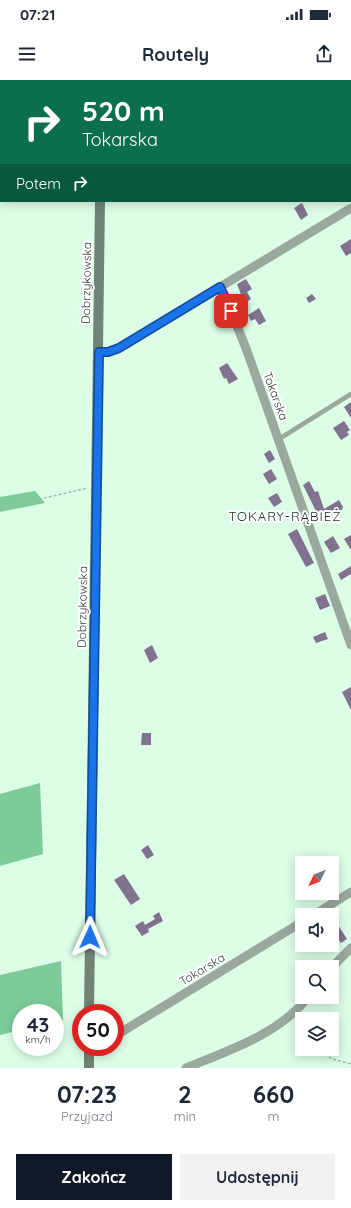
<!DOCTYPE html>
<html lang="pl">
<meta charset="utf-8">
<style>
body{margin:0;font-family:Quicksand,sans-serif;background:#f2f2f3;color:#1f2937;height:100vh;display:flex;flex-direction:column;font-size:15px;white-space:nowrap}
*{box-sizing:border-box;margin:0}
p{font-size:13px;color:#747a83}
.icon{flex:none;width:22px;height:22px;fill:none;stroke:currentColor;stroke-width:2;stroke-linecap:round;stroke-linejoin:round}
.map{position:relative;height:988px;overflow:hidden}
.drawer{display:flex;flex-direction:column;background:#fff;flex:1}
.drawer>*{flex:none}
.guide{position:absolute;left:0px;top:0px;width:351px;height:122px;box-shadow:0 2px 10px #0003;background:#0b6e4f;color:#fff;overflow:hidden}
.needle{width:26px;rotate:227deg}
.controls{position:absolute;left:295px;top:776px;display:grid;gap:8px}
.controls a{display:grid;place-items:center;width:44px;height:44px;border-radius:0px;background:#fff;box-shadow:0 2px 10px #0003;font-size:20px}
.speed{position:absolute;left:12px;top:924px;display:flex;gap:8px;font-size:20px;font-weight:700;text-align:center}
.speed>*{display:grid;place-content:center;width:52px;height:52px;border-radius:50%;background:#fff;box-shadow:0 2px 10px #0003;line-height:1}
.speed small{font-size:10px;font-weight:400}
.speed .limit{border:6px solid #d22;background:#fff;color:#111}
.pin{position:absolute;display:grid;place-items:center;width:34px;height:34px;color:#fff;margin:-17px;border-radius:8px;box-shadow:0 2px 6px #0006}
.me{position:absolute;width:44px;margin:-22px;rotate:1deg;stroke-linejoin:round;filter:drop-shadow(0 0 3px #0008)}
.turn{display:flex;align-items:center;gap:14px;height:84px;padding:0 16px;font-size:18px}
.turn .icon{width:52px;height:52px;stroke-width:2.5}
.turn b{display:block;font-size:28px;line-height:34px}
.then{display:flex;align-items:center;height:38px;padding:0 16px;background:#0003;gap:8px;font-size:15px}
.eta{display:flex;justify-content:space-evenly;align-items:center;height:68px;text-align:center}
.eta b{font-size:24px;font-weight:800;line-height:28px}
.cta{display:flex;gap:8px;margin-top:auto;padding:8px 16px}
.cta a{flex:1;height:46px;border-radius:0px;background:#111827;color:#fff;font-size:16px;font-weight:800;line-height:46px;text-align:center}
.cta a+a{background:#f2f2f3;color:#1f2937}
.status{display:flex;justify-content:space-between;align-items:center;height:28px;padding:0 20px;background:#fff;direction:ltr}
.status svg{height:11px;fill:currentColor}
header{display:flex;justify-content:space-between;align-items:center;height:52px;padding:0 16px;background:#fff;font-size:18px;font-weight:800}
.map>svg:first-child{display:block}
.forest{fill:#7ccb99}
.building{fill:#81728f}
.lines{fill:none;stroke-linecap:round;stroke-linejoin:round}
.path{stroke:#a0bba9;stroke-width:1.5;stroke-dasharray:3 2;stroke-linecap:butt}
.lane{stroke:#9aa89e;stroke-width:4.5}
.street{stroke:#9aa89e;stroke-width:9}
.secondary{stroke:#6f8476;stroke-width:10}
.route-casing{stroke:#114b97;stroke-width:10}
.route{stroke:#1a73e8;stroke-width:7}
.labels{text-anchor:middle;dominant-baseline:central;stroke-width:4;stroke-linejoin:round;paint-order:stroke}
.street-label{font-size:12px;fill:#303e35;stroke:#fff}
.neighbourhood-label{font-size:13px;letter-spacing:1px;fill:#14301f;stroke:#fff}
</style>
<div class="status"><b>07:21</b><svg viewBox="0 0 49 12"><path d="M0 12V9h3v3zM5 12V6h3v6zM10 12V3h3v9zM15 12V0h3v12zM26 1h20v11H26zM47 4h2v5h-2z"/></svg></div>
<header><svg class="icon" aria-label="menu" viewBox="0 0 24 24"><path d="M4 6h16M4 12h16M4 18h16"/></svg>Routely<svg class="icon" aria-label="share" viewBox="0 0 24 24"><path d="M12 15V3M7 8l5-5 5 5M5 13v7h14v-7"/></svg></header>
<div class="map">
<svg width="351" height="988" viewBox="0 0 351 988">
<rect width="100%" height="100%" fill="#dcfee7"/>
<g class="forest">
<polygon points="292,0 351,0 351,89 350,1"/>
<polygon points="35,411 45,423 0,432 0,417"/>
<polygon points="40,703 43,774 0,786 0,714"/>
<polygon points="61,881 63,940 55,942 55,933 21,933 21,950 0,955 0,895"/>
</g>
<g class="building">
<polygon points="302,123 308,135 301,140 294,128"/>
<polygon points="351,159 351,173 346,176 340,166"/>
<polygon points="246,199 252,209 247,212 251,219 237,228 234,222 242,217 237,204"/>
<polygon points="312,214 316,219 309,223 306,218"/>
<polygon points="259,228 266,241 259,245 255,239 251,241 248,235"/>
<polygon points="227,283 238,299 229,304 226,298 224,299 219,288"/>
<polygon points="351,322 351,338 344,327"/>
<polygon points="344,341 350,350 347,352 349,355 341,360 333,348"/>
<polygon points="270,370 275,379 269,383 264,374"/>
<polygon points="271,389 277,399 269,404 263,394"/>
<polygon points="309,401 315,412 318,411 324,429 339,420 343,427 342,430 339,430 321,441 303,405"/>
<polygon points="277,413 282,422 274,427 268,418"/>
<polygon points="297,449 314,483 306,487 288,454"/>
<polygon points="351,455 351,470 344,459"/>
<polygon points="333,456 340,468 331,473 324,462"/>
<polygon points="351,486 351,494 341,500 338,494"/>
<polygon points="325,514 330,526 320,530 315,518"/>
<polygon points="325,552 328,559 316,563 313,557"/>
<polygon points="152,565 158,578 150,583 144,570"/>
<polygon points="351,607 351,630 342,612"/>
<polygon points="142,653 151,653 151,665 141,665"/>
<polygon points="148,765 154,775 147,779 141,770"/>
<polygon points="124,794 140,819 131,825 114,800"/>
<polygon points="159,832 163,841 148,849 149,852 142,856 135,846 143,841 145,845 155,839 153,836"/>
<polygon points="338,845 347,859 341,863 332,849"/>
</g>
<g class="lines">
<g class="path">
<polyline points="0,428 88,408"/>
<polyline points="296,941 302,953"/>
<polyline points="316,969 332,979 351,984"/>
</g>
<polyline class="lane" points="279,359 351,314"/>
<g class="street">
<polyline points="220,207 226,218 247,271 351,565"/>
<polyline points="99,273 108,272 119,268 351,128"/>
<polyline points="314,835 351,812"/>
<polyline points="332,887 351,868"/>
<polyline points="115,956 302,842"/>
<path d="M186,988C227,971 280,954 308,917"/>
</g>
<g class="secondary">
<polyline points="102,1 102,0"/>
<polyline points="89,933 100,121"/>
<polyline points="89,988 89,967"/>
</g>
</g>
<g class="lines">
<defs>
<polyline id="route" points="90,857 99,272 108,272 119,268 220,207 231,231"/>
</defs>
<use href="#route" class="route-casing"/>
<use href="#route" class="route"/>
</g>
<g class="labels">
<g class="street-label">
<text transform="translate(86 203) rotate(-89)">Dobrzykowska</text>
<text transform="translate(276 316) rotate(70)">Tokarska</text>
<text transform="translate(82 527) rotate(-89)">Dobrzykowska</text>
<text transform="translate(202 889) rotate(-31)">Tokarska</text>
</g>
<g class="neighbourhood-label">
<text x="285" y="436">TOKARY-RĄBIEŻ</text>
</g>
</g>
</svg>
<div class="controls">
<a><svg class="needle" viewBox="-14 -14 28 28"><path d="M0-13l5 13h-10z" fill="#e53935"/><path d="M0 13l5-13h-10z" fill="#747a83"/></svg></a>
<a><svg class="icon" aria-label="sound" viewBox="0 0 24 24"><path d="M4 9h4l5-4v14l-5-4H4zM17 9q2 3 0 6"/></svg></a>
<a><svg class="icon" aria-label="search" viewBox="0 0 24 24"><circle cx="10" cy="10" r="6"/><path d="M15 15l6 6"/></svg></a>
<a><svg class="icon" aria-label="layers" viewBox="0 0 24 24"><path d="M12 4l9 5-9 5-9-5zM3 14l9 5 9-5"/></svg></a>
</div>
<div class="speed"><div>43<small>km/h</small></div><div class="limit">50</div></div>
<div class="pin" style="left:231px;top:231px;background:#d93025"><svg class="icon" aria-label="arrive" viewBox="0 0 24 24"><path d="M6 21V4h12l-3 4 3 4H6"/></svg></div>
<svg class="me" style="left:90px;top:857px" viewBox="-20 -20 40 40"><path d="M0-17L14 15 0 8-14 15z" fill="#1a73e8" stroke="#fff" stroke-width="4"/></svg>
<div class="guide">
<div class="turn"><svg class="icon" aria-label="right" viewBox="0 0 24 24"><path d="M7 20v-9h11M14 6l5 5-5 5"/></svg><div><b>520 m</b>Tokarska</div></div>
<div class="then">Potem<svg class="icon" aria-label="right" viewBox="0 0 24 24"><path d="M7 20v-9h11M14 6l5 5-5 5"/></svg></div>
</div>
</div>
<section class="drawer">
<div class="eta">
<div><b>07:23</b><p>Przyjazd</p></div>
<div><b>2</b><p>min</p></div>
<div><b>660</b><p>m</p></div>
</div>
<div class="cta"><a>Zakończ</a><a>Udostępnij</a></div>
</section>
